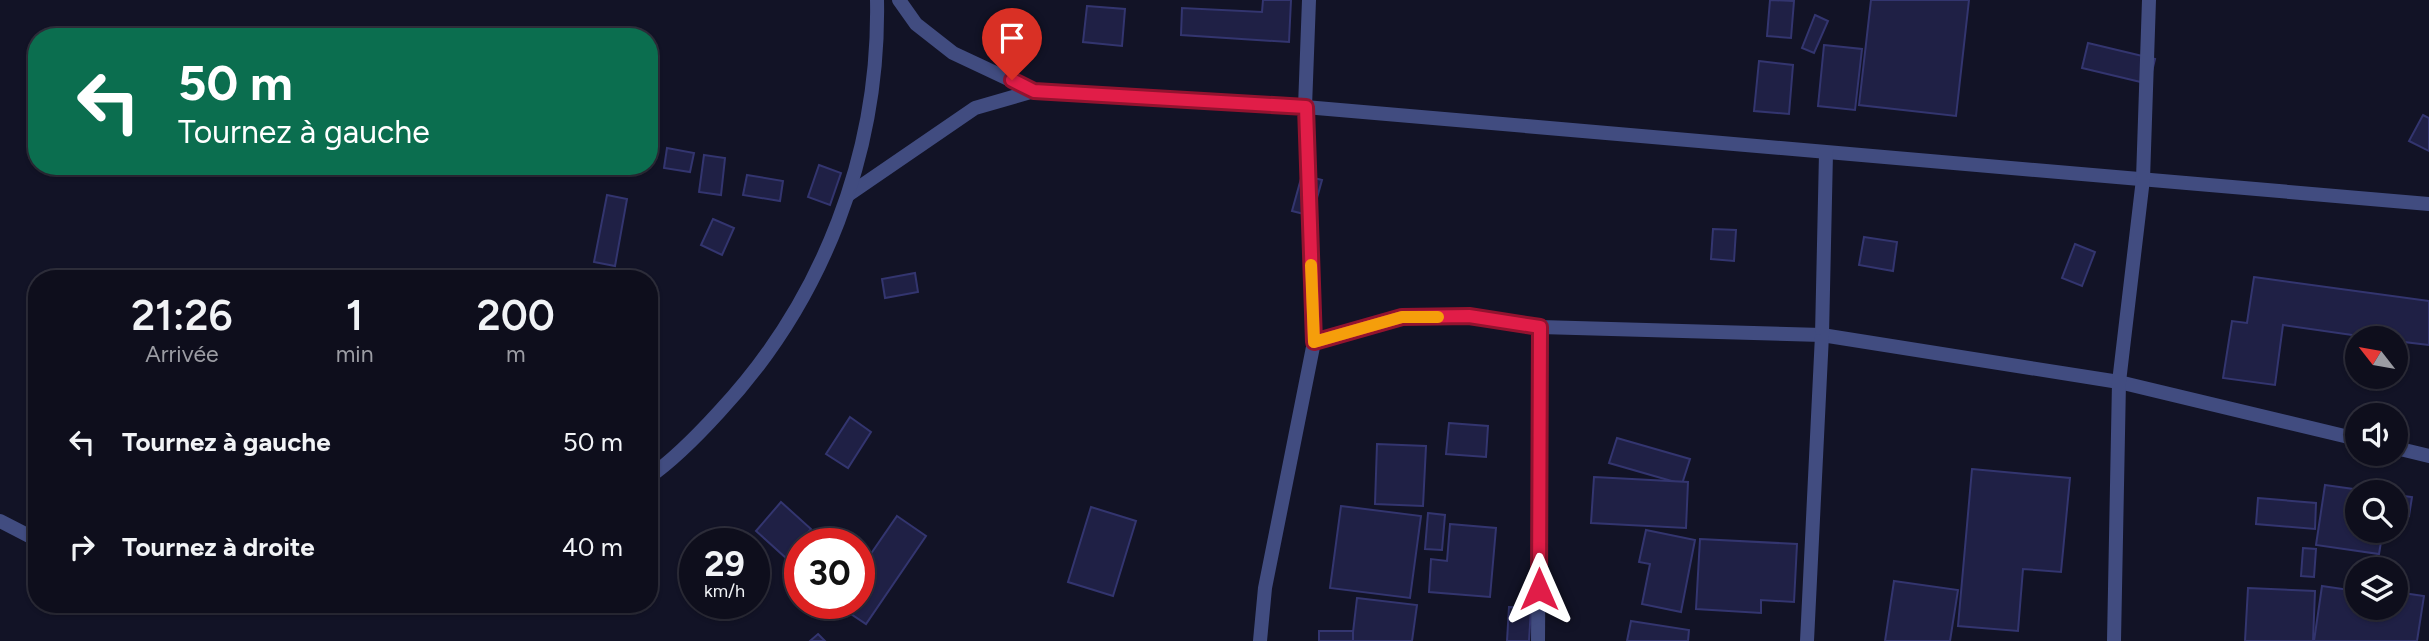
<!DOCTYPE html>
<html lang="fr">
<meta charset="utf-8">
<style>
body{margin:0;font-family:Figtree,sans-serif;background:#171725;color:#f1f3f6;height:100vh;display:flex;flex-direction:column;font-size:26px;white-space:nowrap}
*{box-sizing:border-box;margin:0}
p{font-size:23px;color:#9b9ca3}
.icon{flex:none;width:38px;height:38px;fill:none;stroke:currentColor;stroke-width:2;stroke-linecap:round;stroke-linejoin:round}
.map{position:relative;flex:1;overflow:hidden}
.drawer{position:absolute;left:28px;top:270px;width:630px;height:343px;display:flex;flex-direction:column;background:#0e0e1c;border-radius:28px;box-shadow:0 2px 5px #0004,0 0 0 2px #2e2e3b}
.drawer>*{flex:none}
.top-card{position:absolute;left:28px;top:28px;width:630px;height:147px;border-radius:28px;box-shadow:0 2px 5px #0004,0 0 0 2px #2e2e3b;background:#0b6e4f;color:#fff;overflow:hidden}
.needle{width:46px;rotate:301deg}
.fabs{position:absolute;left:2345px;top:326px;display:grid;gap:14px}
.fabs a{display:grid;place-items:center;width:63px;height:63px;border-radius:50%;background:#0e0e1c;box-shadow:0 2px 5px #0004,0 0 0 2px #2e2e3b;font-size:35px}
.speed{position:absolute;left:679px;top:528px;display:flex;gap:14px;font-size:35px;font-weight:700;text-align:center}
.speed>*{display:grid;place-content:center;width:91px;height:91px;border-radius:50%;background:#0e0e1c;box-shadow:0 2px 5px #0004,0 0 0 2px #2e2e3b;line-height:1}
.speed small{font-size:18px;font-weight:400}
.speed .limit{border:10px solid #d22;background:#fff;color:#111}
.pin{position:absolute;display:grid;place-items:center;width:60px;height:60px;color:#fff;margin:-72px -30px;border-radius:50% 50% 50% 0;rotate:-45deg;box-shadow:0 0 7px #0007}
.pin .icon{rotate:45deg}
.me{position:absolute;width:77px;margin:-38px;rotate:0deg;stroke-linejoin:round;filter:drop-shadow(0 0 5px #0008)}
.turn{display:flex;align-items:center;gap:24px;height:147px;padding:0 35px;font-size:32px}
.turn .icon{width:91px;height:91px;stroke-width:2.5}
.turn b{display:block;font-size:49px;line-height:60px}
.eta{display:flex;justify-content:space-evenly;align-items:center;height:119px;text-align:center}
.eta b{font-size:42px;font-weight:600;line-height:49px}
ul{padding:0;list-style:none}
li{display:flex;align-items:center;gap:21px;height:105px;padding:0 35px}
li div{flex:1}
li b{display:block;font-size:26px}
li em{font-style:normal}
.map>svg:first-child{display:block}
.building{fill:#1f2045;stroke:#33356f;stroke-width:2}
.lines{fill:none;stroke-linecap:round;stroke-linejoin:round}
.street{stroke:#414c80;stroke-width:14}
.route-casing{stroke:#92132f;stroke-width:18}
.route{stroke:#e11d48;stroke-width:12}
.slow{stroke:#f59e0b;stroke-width:12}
</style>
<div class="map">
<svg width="2429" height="641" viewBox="0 0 2429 641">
<rect width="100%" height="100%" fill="#121326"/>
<g class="building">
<polygon points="1263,0 1291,0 1289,42 1181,35 1182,8 1262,12"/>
<polygon points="1770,0 1794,1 1791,38 1767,36"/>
<polygon points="1871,0 1969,0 1956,116 1859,105"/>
<polygon points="1087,6 1125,9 1122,46 1083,42"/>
<polygon points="1815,15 1828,21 1814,53 1802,48"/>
<polygon points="2088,43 2155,59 2149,84 2082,68"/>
<polygon points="1824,45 1862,49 1855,110 1818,106"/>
<polygon points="1759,61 1793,65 1789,114 1754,111"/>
<polygon points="2423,115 2429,118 2429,151 2409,141"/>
<polygon points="667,148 694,153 690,172 664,168"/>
<polygon points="704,155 725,158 721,195 699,192"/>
<polygon points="819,165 841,173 830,205 808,197"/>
<polygon points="345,166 378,166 378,170 344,170"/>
<polygon points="747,175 783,181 780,201 743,195"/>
<polygon points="1302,175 1322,180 1312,216 1292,211"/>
<polygon points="607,195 627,199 615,266 594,262"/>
<polygon points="713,219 734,228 722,255 701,245"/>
<polygon points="1713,229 1736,230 1734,261 1711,259"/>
<polygon points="1864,237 1897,242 1893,271 1859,265"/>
<polygon points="2075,244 2095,252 2082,286 2062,278"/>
<polygon points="915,273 918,292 885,298 882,279"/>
<polygon points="2254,277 2429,301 2429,345 2396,341 2396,338 2373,338 2283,325 2275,385 2223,378 2232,321 2247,323"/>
<polygon points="850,417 871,432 848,468 826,454"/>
<polygon points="1449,423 1488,426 1486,457 1446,454"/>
<polygon points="1617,438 1690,459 1682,484 1609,463"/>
<polygon points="1377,444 1426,446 1423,506 1375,504"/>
<polygon points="1972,469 2070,478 2061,572 2023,569 2018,631 1958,626"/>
<polygon points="1594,477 1688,482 1686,528 1591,523"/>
<polygon points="2325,485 2375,492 2357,492 2357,530 2383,530 2379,554 2316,545"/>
<polygon points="2396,495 2412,497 2409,516 2396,514"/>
<polygon points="2258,498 2316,503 2315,529 2256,524"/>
<polygon points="781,502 811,529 786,558 756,531"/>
<polygon points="1341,506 1421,516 1410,598 1330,588"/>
<polygon points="1091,507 1136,521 1113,596 1068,582"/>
<polygon points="1428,513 1445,515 1442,550 1425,549"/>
<polygon points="897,516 926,536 866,624 836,604 859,604 859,571"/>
<polygon points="1450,524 1496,528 1490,597 1429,592 1431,559 1447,561"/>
<polygon points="1646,530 1695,540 1681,612 1642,604 1650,564 1639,562"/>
<polygon points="1700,539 1797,544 1794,602 1761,600 1761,613 1696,609"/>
<polygon points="2303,548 2316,549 2314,577 2301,576"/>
<polygon points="1894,581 1958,590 1950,641 1885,641"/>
<polygon points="2322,586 2357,591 2357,607 2396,607 2396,592 2424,596 2417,641 2314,641"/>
<polygon points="2248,588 2315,591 2313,641 2245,641"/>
<polygon points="1357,598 1417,605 1412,641 1352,641"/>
<polygon points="1509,607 1531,608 1529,641 1507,641"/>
<polygon points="1631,621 1689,630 1688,641 1627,641"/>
<rect x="1319" y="631" width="34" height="10"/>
<polygon points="818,634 825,641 810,641"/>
</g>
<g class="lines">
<g class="street">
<polyline points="899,0 916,24 953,53 1034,91"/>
<polyline points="1309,0 1305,107 1314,342 1402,317 1469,316 1540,327 1822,335 2119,382 2357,439"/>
<polyline points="848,195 975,108 1034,91 1305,107 2429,204"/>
<polyline points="2396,448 2429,456"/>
<path d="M649,477C675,459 698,435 719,412C823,301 880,152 877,0"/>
<polyline points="0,521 37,540"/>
<polyline points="1260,641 1265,588 1314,342"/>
<polyline points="1538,641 1540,327"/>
<polyline points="1807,641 1822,335 1826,153"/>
<polyline points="2114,641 2119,382 2143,179 2149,0"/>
</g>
</g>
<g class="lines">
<defs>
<polyline id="route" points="1012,80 1034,91 1306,107 1314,342 1402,317 1469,316 1540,327 1539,589"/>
</defs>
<use href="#route" class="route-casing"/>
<use href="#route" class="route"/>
<polyline class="slow" points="1311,265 1314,342 1402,317 1438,317"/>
</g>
</svg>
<div class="fabs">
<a><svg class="needle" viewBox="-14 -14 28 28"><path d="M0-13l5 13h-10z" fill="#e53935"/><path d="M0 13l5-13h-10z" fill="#9b9ca3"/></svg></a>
<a><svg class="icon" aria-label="sound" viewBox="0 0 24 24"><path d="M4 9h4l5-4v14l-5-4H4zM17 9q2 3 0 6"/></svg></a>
<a><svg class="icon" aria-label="search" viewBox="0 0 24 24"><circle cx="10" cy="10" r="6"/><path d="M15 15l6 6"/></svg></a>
<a><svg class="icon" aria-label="layers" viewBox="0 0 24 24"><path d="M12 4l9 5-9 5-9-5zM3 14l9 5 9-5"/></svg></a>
</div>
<div class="speed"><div>29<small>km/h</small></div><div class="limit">30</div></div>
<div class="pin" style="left:1012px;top:80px;background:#d93025"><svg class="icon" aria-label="arrive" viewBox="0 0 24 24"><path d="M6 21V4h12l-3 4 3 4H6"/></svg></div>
<svg class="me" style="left:1539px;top:589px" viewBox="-20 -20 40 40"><path d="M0-17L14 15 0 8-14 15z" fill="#e11d48" stroke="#fff" stroke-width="4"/></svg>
<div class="top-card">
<div class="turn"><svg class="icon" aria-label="left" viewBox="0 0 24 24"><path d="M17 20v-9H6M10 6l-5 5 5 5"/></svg><div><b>50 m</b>Tournez à gauche</div></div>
</div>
<section class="drawer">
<div class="eta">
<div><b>21:26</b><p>Arrivée</p></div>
<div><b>1</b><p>min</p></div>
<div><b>200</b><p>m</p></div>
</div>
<ul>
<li><svg class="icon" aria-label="left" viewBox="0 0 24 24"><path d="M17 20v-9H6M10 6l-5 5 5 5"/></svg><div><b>Tournez à gauche</b></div><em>50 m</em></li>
<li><svg class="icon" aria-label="right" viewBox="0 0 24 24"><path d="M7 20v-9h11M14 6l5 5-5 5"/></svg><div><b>Tournez à droite</b></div><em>40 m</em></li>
</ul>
</section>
</div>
